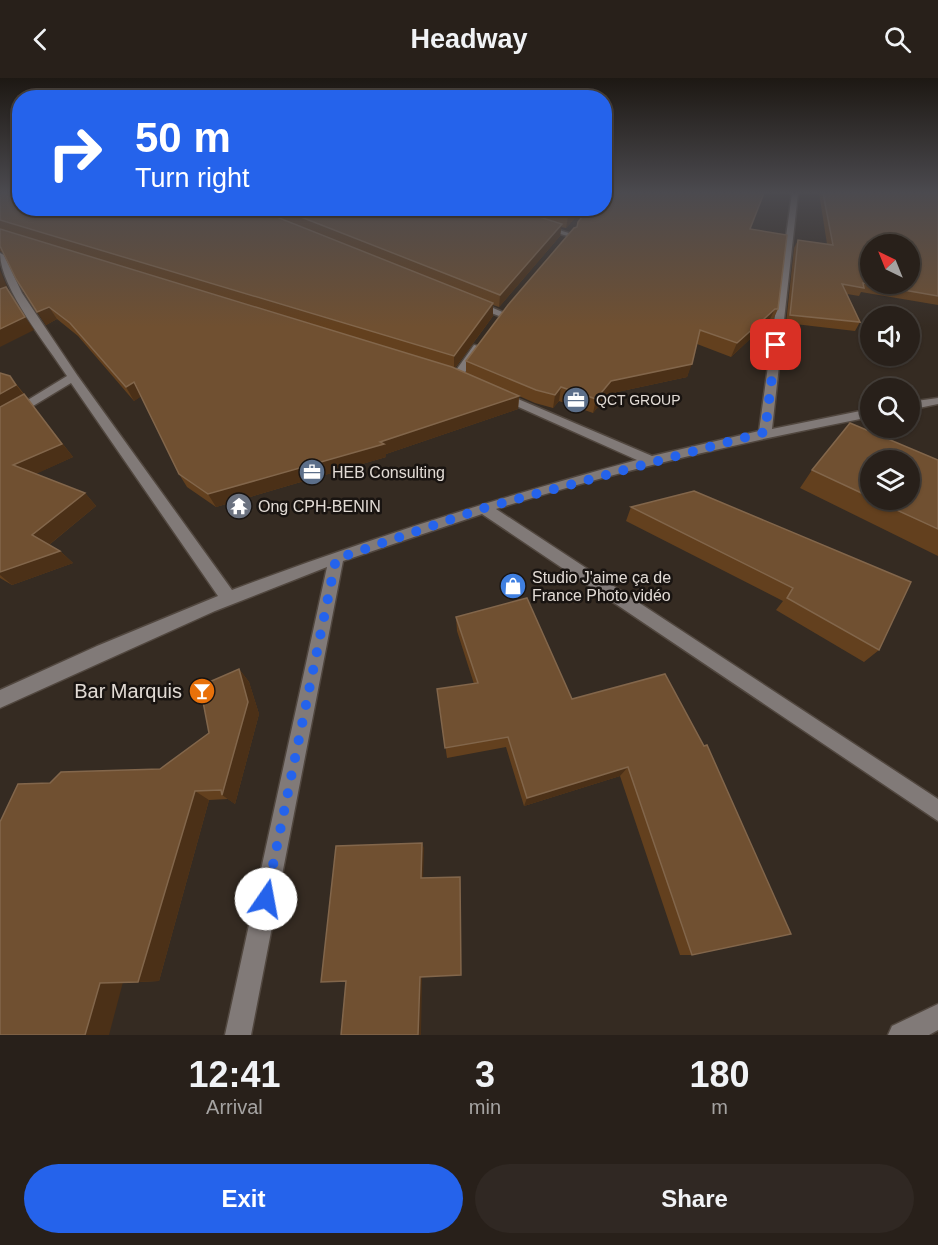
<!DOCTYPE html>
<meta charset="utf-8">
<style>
body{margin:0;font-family:Helvetica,sans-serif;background:#302823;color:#f1f3f6;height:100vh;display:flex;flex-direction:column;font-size:22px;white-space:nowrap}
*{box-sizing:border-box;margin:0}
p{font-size:20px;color:#a5a3a2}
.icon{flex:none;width:33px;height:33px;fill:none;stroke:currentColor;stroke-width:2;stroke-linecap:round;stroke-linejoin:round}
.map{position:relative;height:957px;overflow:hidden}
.side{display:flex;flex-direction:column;background:#28201a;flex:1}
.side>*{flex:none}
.top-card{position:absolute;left:12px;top:12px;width:600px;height:126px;border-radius:24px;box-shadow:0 2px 4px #0004,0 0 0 2px #443e39;background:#2563eb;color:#fff;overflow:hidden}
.needle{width:39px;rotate:317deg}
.buttons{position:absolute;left:860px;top:156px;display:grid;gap:12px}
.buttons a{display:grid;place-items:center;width:60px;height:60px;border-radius:50%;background:#28201a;box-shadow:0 2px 4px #0004,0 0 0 2px #443e39;font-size:30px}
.pin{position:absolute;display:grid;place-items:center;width:51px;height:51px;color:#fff;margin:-26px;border-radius:12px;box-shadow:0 3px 9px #0006}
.me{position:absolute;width:66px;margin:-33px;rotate:12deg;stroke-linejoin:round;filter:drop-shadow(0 0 4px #0008)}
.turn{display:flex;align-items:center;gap:21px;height:126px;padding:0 24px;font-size:27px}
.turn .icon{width:78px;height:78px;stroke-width:2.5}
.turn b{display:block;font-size:42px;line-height:51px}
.eta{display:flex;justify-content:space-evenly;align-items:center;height:102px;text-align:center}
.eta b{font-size:36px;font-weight:700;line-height:42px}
.action{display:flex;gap:12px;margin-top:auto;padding:12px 24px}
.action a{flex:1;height:69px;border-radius:36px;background:#2563eb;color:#fff;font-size:24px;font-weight:700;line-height:69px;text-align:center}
.action a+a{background:#302823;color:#f1f3f6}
header{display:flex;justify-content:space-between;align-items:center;height:78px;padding:0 24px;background:#28201a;font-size:27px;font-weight:700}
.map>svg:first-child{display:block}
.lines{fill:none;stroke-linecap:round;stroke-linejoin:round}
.minor-casing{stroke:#51473f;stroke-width:3}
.minor{fill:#817a78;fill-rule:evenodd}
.wall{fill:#63401e;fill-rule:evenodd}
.shaded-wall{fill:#4b3017}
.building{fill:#705031;stroke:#82664b;stroke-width:1.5;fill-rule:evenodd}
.route{stroke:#2563eb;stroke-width:10;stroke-dasharray:0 18}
.labels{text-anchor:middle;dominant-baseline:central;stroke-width:5;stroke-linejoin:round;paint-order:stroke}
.far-poi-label{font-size:14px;fill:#e2dbd5;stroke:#191411;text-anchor:start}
.poi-label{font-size:16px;fill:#e2dbd5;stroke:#191411;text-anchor:start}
.near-poi-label{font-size:20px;fill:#e2dbd5;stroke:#191411;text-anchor:end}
</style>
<header><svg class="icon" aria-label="back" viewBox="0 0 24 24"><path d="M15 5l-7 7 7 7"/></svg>Headway<svg class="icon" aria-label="search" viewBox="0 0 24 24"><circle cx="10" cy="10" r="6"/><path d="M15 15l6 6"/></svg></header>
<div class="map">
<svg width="938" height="957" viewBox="0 0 938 957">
<rect width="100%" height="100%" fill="#352b22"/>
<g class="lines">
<defs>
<g id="minor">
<path d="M792,115H798L772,351L870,331V339C743,364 619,392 496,431L938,721V743L482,436L343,483L251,957H225L327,489L215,533L0,630V612L97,568L218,518L71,305L0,348V339L67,298C47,267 0,210 0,175L4,177L22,215L77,297L232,512C365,462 500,419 637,382L496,319V315H504L652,378L759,353Z"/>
<polygon points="540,146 575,157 571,159 540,150"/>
<polygon points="471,223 477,223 507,236 499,238 471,227"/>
<polygon points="474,267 483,269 461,300 453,300 452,298"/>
<polygon points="938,320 938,326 909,332 909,324"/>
<polygon points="938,926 938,952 929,957 888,957 892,948"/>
</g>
</defs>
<use href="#minor" class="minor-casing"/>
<use href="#minor" class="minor"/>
</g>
<g class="wall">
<polygon points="0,115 20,130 584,130 566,150 561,149 560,158 499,229 493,227 493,238 455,290 466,295 466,283 750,151 778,231 772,244 769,243 731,279 697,266 687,299 608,316 593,335 559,323 553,330 535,325 519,318 518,331 386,376 386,379 216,429 187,409 179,396 141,318 134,323 78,258 57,241 46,247 16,201 3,175 0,173"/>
<polygon points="819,115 938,115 938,227 861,214 859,218 847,216 860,244 855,253 786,245 794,170 798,162 827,166"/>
<polygon points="0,295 10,298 73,379 35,396 85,415 96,428 49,467 60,473 73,485 12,507 0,500"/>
<path d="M850,345L938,382V478L800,410L812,392ZM870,382H909V422H870Z"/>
<polygon points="694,413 879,572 864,584 776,532 783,523 626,443 631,429"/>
<polygon points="456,539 572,621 665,596 692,877 680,877 620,698 524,728 506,669 447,680 437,611 474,606 457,553"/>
<polygon points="239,591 249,604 259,636 235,726 228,721 209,722 159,903 138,904 50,705 160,691 209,655"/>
</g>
<g class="shaded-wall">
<polygon points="575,130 584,130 566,150 568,139"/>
<polygon points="562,146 560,158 499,229 500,217"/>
<polygon points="0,192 9,213 8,213 34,252 0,269"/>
<polygon points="493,225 493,238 454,291 454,278"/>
<polygon points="49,229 57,241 46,247 37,234"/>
<polygon points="775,231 769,243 731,279 737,265"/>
<polygon points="692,286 687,299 608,316 593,335 596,321 611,303"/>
<polygon points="134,304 142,318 134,323 126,309"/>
<polygon points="16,307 73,379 25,401 13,387 0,336 0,316"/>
<polygon points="561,309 559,323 553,330 555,317"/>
<polygon points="519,318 518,331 386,376 386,379 216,429 208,416 380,364"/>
<polygon points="85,415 96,428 45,470 32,457"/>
<polygon points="60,473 73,485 12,507 0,497 0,494"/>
<polygon points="239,591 249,604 259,636 235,726 222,717"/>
<polygon points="628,689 620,698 524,728 527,720"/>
<polygon points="195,713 209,722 159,903 138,904"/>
<polygon points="422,765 424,770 423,804 421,800"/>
<polygon points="420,899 422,899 421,957 418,957"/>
<polygon points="123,904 109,957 85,957 100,905"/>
</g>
<g class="building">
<polygon points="0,115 20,115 20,130 254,130 493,225 454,278 0,142"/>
<polygon points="604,115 764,115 750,151 787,157 778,231 775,231 737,265 700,252 692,286 611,303 596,321 561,309 555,317 536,312 466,283 508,227 574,150 577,149 578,144 589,130 604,130"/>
<path d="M823,115H938V218L863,205L864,210L842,206L860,244L790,237L798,162L833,167ZM870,166H909V206H870Z"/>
<polygon points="278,130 511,130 562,146 500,217"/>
<polygon points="540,130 575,130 568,139"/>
<polygon points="0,151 452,289 519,318 380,364 384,366 208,416 179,396 134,304 126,309 70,245 49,229 37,234 16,201 0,168"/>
<polygon points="6,209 25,239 0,251 0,211"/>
<polygon points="0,295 10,298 16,307 0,316"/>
<polygon points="24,316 62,366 13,387 85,415 32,457 60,473 0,494 0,329"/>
<polygon points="850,345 938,382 938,451 875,422 909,422 909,382 870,382 870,419 812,392"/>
<polygon points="694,413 911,504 879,572 787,520 793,510 631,429"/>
<polygon points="527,520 572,621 665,596 704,668 707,667 791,856 692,877 628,689 527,720 508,659 445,670 437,611 478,605 456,539"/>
<polygon points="239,591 248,624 222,717 221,712 195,713 138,904 100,905 85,957 0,957 0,744 18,706 50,705 61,694 160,691 209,655 200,608"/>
<polygon points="422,765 421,800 460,799 461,897 420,899 418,957 341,957 346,903 321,904 336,768"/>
</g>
<linearGradient id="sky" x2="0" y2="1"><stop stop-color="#1d1813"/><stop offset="0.46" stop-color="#4b4a4f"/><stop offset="1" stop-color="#4b4a4f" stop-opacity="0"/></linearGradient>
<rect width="938" height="249" fill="url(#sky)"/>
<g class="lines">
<polyline class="route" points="266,821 336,481 484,430 765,354 776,267"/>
</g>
<defs>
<symbol id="office-disc" viewBox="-11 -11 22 22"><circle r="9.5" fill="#5c6f8a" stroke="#191411"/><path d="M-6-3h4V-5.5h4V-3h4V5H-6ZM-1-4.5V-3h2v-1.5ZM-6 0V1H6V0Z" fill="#fff"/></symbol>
<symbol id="temple-disc" viewBox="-11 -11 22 22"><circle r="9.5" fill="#6b7280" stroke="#191411"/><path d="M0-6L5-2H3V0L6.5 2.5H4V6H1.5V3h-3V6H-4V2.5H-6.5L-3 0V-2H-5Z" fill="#fff"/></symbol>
<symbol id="shop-disc" viewBox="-11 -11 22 22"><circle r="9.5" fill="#3f7fe0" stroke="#191411"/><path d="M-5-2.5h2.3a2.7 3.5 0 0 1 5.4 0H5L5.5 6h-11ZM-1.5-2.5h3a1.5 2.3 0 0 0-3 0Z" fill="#fff"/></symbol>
<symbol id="bar-disc" viewBox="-11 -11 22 22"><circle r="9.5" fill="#e8710a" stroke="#191411"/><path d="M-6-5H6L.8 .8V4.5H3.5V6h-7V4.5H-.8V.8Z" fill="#fff"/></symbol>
</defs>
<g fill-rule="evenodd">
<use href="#office-disc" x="561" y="307" width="30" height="30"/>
<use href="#office-disc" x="297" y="379" width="30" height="30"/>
<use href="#temple-disc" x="224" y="413" width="30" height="30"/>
<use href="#shop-disc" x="498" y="493" width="30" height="30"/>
<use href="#bar-disc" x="187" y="598" width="30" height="30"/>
</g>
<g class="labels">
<g class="far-poi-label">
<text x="596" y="322">QCT GROUP</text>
</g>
<g class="poi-label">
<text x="332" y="394">HEB Consulting</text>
<text x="258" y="428">Ong CPH-BENIN</text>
<text x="532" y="499">Studio J'aime ça de<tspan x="532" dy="18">France Photo vidéo</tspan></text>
</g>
<g class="near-poi-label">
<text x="182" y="613">Bar Marquis</text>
</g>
</g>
</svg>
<div class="buttons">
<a><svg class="needle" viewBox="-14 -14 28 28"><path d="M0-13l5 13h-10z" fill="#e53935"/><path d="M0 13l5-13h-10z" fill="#a5a3a2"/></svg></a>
<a><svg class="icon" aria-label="sound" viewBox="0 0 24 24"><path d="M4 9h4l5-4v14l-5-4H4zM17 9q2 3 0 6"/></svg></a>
<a><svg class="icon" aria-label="search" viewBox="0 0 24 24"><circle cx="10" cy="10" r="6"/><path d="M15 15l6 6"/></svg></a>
<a><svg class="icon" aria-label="layers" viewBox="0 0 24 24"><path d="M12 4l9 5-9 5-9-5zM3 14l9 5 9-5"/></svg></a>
</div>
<div class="pin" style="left:776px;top:267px;background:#d93025"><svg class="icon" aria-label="arrive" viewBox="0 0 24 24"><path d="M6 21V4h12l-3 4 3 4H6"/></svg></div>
<svg class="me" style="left:266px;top:821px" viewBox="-20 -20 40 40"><circle r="19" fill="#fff"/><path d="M0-13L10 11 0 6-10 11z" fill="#2563eb"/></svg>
<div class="top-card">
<div class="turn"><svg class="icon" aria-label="right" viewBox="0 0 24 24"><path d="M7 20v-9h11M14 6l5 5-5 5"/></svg><div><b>50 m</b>Turn right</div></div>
</div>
</div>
<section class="side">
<div class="eta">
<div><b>12:41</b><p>Arrival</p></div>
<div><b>3</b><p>min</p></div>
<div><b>180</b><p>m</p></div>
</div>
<div class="action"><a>Exit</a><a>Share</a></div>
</section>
